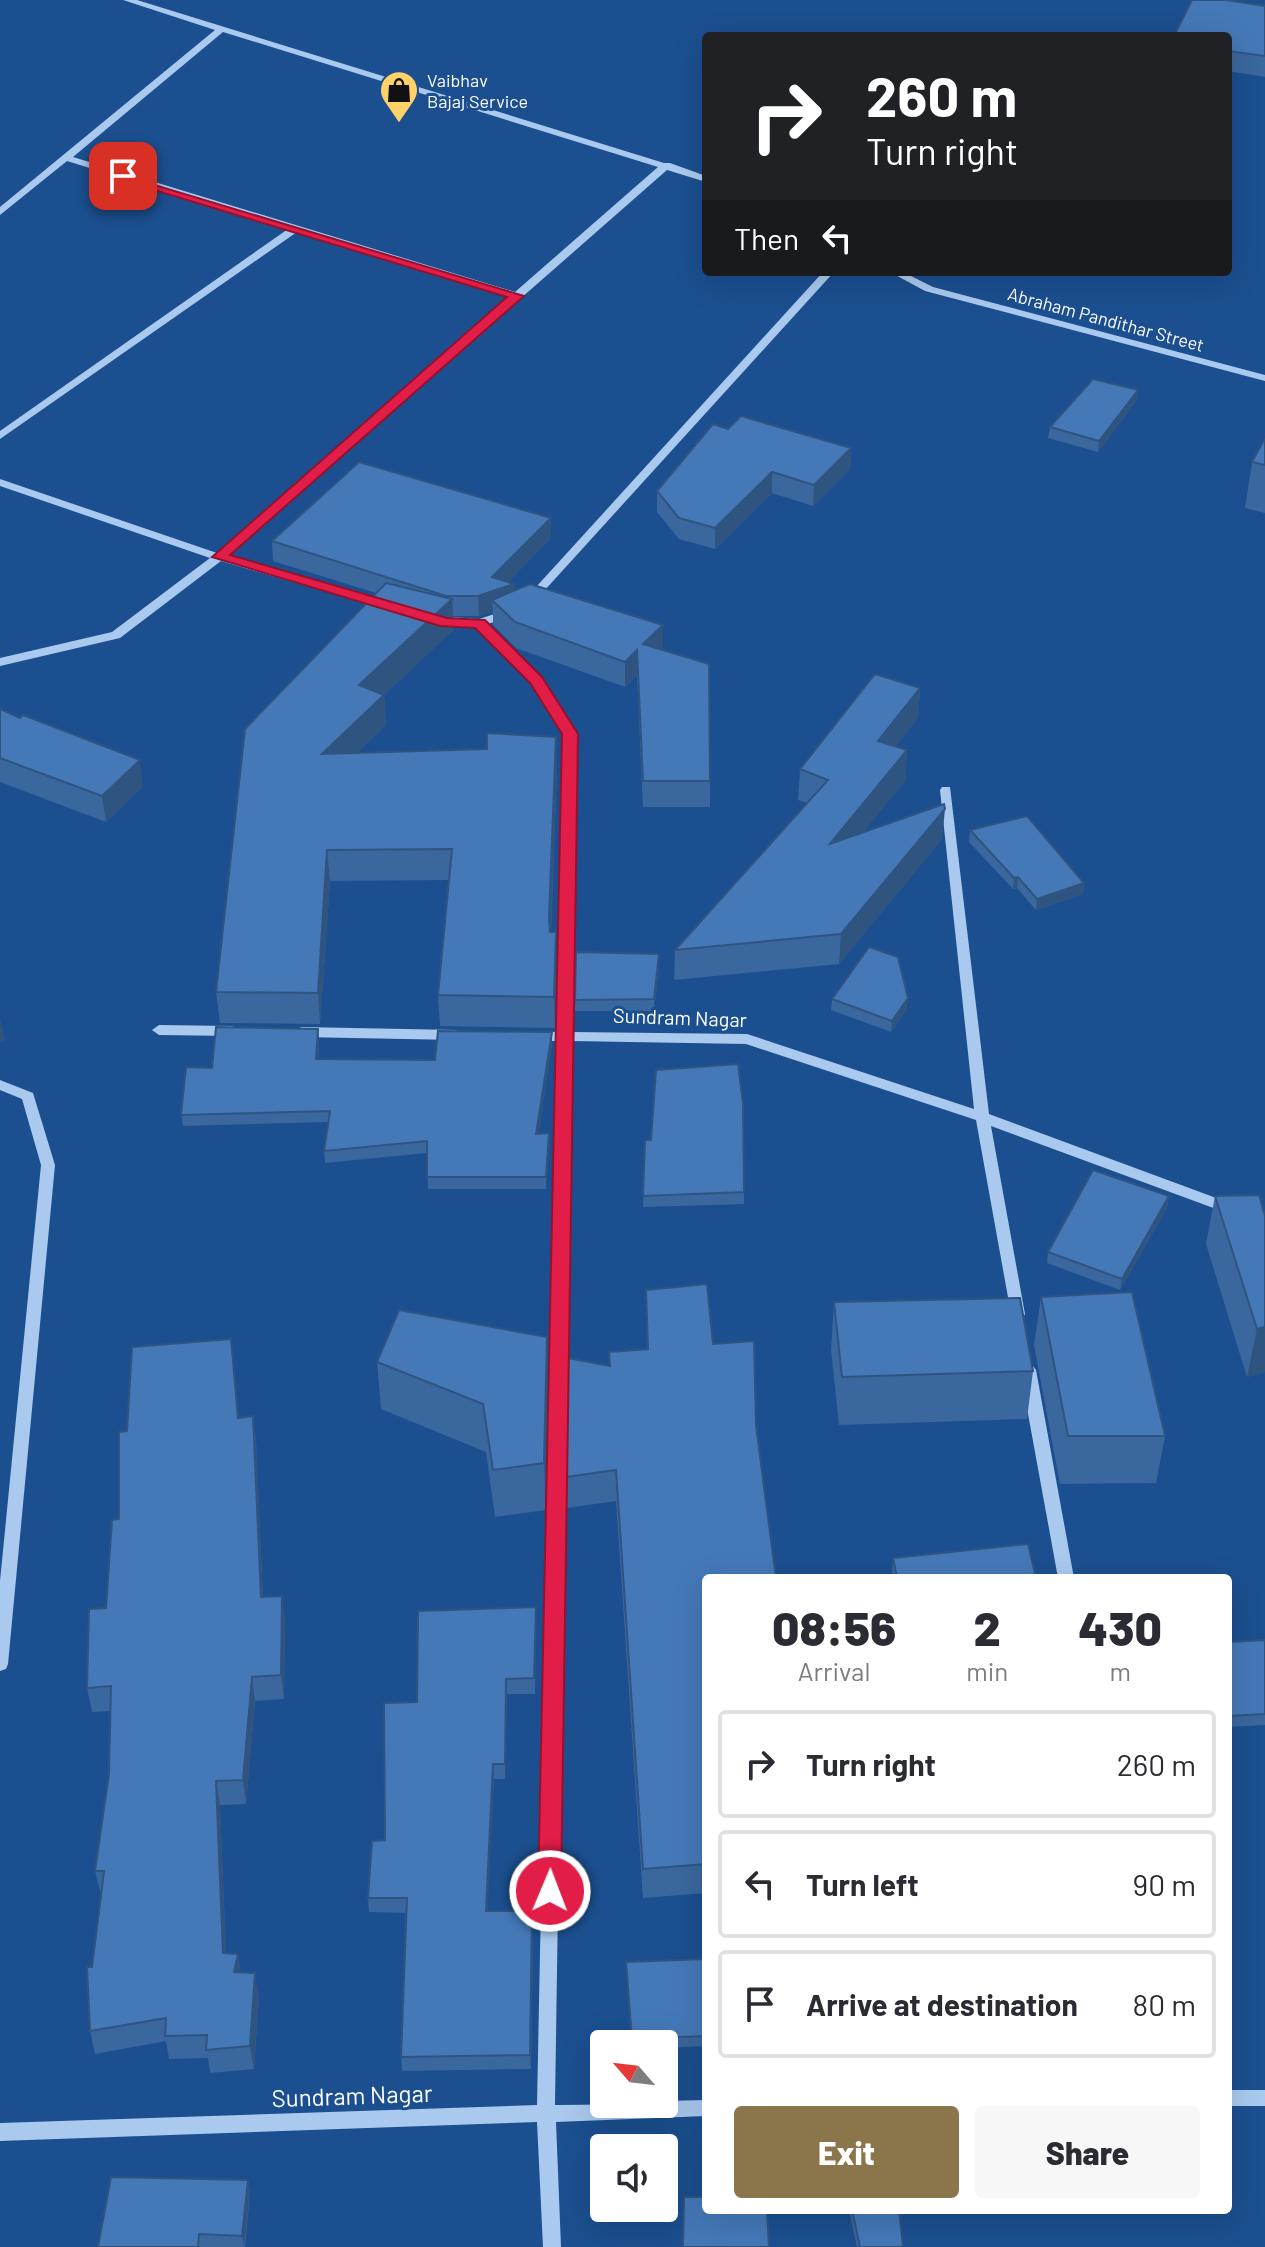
<!DOCTYPE html>
<style>
body{margin:0;font-family:Barlow,sans-serif;background:#f7f7f7;color:#2b2b33;height:100vh;display:flex;flex-direction:column;font-size:30px;white-space:nowrap}
*{box-sizing:border-box;margin:0}
p{font-size:26px;color:#7c7c81}
.icon{flex:none;width:44px;height:44px;fill:none;stroke:currentColor;stroke-width:2;stroke-linecap:round;stroke-linejoin:round}
.map{position:relative;flex:1;overflow:hidden}
.sheet{position:absolute;left:702px;top:1574px;width:530px;height:640px;display:flex;flex-direction:column;background:#fff;border-radius:8px;box-shadow:0 8px 32px #0002}
.sheet>*{flex:none}
.top-card{position:absolute;left:702px;top:32px;width:530px;height:244px;border-radius:8px;box-shadow:0 8px 32px #0002;background:#202124;color:#fff;overflow:hidden}
.needle{width:52px;rotate:298deg}
.controls{position:absolute;left:590px;top:2030px;display:grid;gap:16px}
.controls a{display:grid;place-items:center;width:88px;height:88px;border-radius:8px;background:#fff;box-shadow:0 8px 32px #0002;font-size:40px}
.pin{position:absolute;display:grid;place-items:center;width:68px;height:68px;color:#fff;margin:-34px;border-radius:16px;box-shadow:0 4px 12px #0006}
.me{position:absolute;width:88px;margin:-44px;rotate:1deg;stroke-linejoin:round;filter:drop-shadow(0 0 6px #0008)}
.turn{display:flex;align-items:center;gap:28px;height:168px;padding:0 32px;font-size:36px}
.turn .icon{width:104px;height:104px;stroke-width:2.5}
.turn b{display:block;font-size:56px;line-height:68px}
.then{display:flex;align-items:center;height:76px;padding:0 32px;background:#0003;gap:16px;font-size:30px}
.eta{display:flex;justify-content:space-evenly;align-items:center;height:136px;text-align:center}
.eta b{font-size:48px;font-weight:800;line-height:56px}
.action{display:flex;gap:16px;margin-top:auto;padding:16px 32px}
.action a{flex:1;height:92px;border-radius:8px;background:#8a764a;color:#fff;font-size:32px;font-weight:800;line-height:92px;text-align:center}
.action a+a{background:#f7f7f7;color:#2b2b33}
ul{padding:0;list-style:none}
li{display:flex;align-items:center;gap:24px;height:108px;margin:0 16px 12px;padding:0 16px;border:4px solid #e1e1e2;border-radius:8px}
li div{flex:1}
li b{display:block;font-size:30px}
li em{font-style:normal}
.map>svg:first-child{display:block}
.lines{fill:none;stroke-linecap:round;stroke-linejoin:round}
.minor{fill:#a9c9ee;fill-rule:evenodd}
.wall{fill:#3a679d}
.shaded-wall{fill:#305480}
.building{fill:#4478b7;stroke:#305480;stroke-width:2}
.route{fill:#e11d48;stroke:#92132f;stroke-width:2}
.labels{text-anchor:middle;dominant-baseline:central;stroke-width:6;stroke-linejoin:round;paint-order:stroke}
.far-poi-label{font-size:18px;fill:#fff;stroke:#1b4f8f;text-anchor:start}
.far-street-label{font-size:18px;fill:#fff;stroke:#1b4f8f}
.street-label{font-size:20px;fill:#fff;stroke:#1b4f8f}
.near-street-label{font-size:24px;fill:#fff;stroke:#1b4f8f}
</style>
<div class="map">
<svg width="1265" height="2247" viewBox="0 0 1265 2247">
<rect width="100%" height="100%" fill="#1b4f8f"/>
<g class="lines">
<g class="minor">
<path d="M123,0H137L664,163H670L706,176V182L667,170L227,556L390,604V608H382L221,561L120,638L0,666V658L112,632L210,558L0,486V479L217,553L510,297L297,232L0,439V431L288,229L67,161L0,215V207L215,30ZM223,32L658,167L515,292L73,157Z"/>
<polygon points="823,272 834,272 534,602 526,602 526,598"/>
<polygon points="890,272 903,272 933,287 1265,375 1265,381 925,291"/>
<polygon points="510,609 516,613 514,615 488,624 541,677 576,734 572,1032 747,1034 974,1109 940,790 942,787 950,787 989,1114 1265,1216 1265,1227 991,1126 1025,1314 1023,1318 1013,1318 1011,1314 976,1120 746,1044 571,1041 555,2105 664,2104 664,2101 706,2100 706,2116 556,2122 561,2247 543,2247 537,2122 0,2141 0,2123 537,2105 558,1041 533,1041 526,1036 533,1031 558,1032 564,734 532,682 477,626 437,624 431,620 437,616 479,619"/>
<polygon points="159,1025 232,1026 239,1031 232,1036 159,1035 152,1030"/>
<polygon points="301,1027 456,1030 463,1035 456,1040 301,1037 294,1032"/>
<polygon points="0,1080 33,1093 55,1165 8,1664 6,1669 0,1671 0,1581 41,1165 22,1099 0,1090"/>
<polygon points="1028,1364 1033,1366 1036,1370 1074,1578 1058,1578 1020,1370 1023,1366"/>
<rect x="1228" y="2090" width="37" height="16"/>
</g>
</g>
<g class="wall">
<polygon points="1265,6 1265,77 1228,71 1228,36"/>
<polygon points="1138,390 1136,401 1098,452 1048,438 1050,427"/>
<polygon points="728,429 851,448 850,469 813,506 772,493 715,549 679,539 657,512 657,491"/>
<polygon points="1265,438 1265,513 1245,508 1252,462"/>
<polygon points="551,518 551,538 508,582 514,584 514,591 663,650 710,781 710,807 643,807 637,675 625,687 516,648 493,625 493,611 479,616 453,616 454,629 384,695 386,725 357,753 557,768 551,932 556,963 555,1028 440,1026 438,995 449,880 330,881 320,1024 220,1023 216,992 376,593 273,561 272,541"/>
<polygon points="920,688 918,718 895,747 907,750 905,781 862,833 942,839 839,964 674,980 675,950 807,803 798,800 800,769"/>
<polygon points="0,709 20,718 143,786 106,822 0,782"/>
<polygon points="970,830 1084,883 1083,894 1036,910 1017,888 1013,889 969,842"/>
<polygon points="576,952 659,965 654,1011 575,1011"/>
<polygon points="832,999 907,1009 891,1032 831,1010"/>
<polygon points="552,1032 552,1044 538,1134 549,1133 546,1189 428,1189 427,1153 325,1163 324,1151 328,1122 183,1126 181,1115 212,1068 319,1040 318,1059 435,1060"/>
<polygon points="645,1140 651,1140 744,1192 744,1204 643,1207"/>
<polygon points="1259,1195 1265,1372 1247,1377 1206,1244 1215,1196"/>
<polygon points="1169,1196 1167,1208 1120,1290 1047,1263 1048,1252"/>
<polygon points="646,1290 706,1578 706,1893 643,1898 616,1501 567,1508 566,1477 609,1366 609,1352 647,1349"/>
<polygon points="1041,1297 1165,1436 1156,1483 1060,1484 1034,1345"/>
<polygon points="834,1302 1033,1371 1027,1419 839,1425 831,1350"/>
<polygon points="231,1339 239,1418 253,1416 256,1440 263,1597 285,1620 284,1699 255,1701 246,1804 220,1805 226,1953 259,1996 254,2069 210,2073 208,2058 169,2059 166,2041 95,2054 90,2031 92,1967 101,1894 95,1871 109,1774 111,1711 92,1712 87,1688 106,1608 119,1519 127,1431"/>
<polygon points="377,1362 548,1385 546,1510 495,1517 486,1452 381,1409"/>
<polygon points="893,1558 1036,1578 893,1578 892,1571"/>
<polygon points="536,1607 535,1694 507,1694 505,1779 494,1779 487,1911 533,1926 531,2069 402,2071 401,2057 406,1913 369,1912 368,1898 385,1840 417,1702"/>
<polygon points="1265,1640 1265,1725 1228,1727 1228,1642"/>
<polygon points="706,1959 706,2046 664,2048 664,2044 631,2044 626,1962"/>
<polygon points="248,2180 250,2194 245,2247 98,2247"/>
<polygon points="851,2210 899,2210 903,2247 857,2247 850,2215"/>
</g>
<g class="shaded-wall">
<polygon points="1138,390 1136,401 1098,452 1099,441"/>
<polygon points="851,448 850,469 813,506 814,485"/>
<polygon points="772,472 772,493 715,549 715,528"/>
<polygon points="551,518 551,538 502,588 514,584 515,604 492,600 493,611 479,616 478,596 492,577"/>
<polygon points="452,599 454,629 384,695 386,725 325,785 322,754 359,685"/>
<polygon points="663,625 663,651 643,644"/>
<polygon points="637,650 637,675 625,687 625,662"/>
<polygon points="920,688 918,718 876,772 878,741"/>
<polygon points="556,737 557,768 550,948 549,917"/>
<polygon points="907,750 905,781 828,875 830,844"/>
<polygon points="140,760 143,786 106,822 102,796"/>
<polygon points="945,809 942,839 839,964 841,934"/>
<polygon points="327,850 330,881 320,1024 318,993"/>
<polygon points="1018,877 1017,888 1013,889 1014,878"/>
<polygon points="1084,883 1083,894 1036,910 1037,899"/>
<polygon points="556,932 556,963 555,1028 554,997"/>
<polygon points="659,954 659,965 654,1011 654,999"/>
<polygon points="908,998 907,1009 891,1032 892,1021"/>
<polygon points="0,1017 5,1041 0,1042"/>
<polygon points="318,1029 319,1040 318,1070 316,1059"/>
<polygon points="552,1032 552,1044 537,1146 536,1134"/>
<polygon points="549,1133 550,1145 546,1189 546,1177"/>
<polygon points="1169,1196 1167,1208 1120,1290 1122,1279"/>
<polygon points="1265,1327 1265,1372 1247,1377 1257,1329"/>
<polygon points="547,1337 548,1385 546,1510 544,1463"/>
<polygon points="231,1339 234,1364 242,1442 238,1418"/>
<polygon points="253,1416 256,1440 264,1622 261,1597"/>
<polygon points="282,1596 285,1620 284,1699 281,1675"/>
<polygon points="252,1677 255,1701 246,1804 243,1780"/>
<polygon points="506,1679 507,1694 505,1779 505,1764"/>
<polygon points="493,1764 494,1779 487,1926 486,1911"/>
<polygon points="216,1781 220,1805 227,1976 223,1953"/>
<polygon points="532,1911 533,1926 531,2069 530,2055"/>
<polygon points="238,1954 242,1977 234,1972"/>
<polygon points="255,1973 259,1996 254,2069 250,2046"/>
<polygon points="248,2180 250,2194 244,2247 242,2236"/>
</g>
<g class="building">
<polygon points="1192,0 1226,0 1265,6 1265,56 1228,51 1228,36 1174,36"/>
<polygon points="1093,379 1138,390 1099,441 1050,427"/>
<polygon points="741,416 851,448 814,485 772,472 715,528 679,518 657,491 713,424 728,429"/>
<polygon points="1265,438 1265,465 1252,462"/>
<polygon points="359,462 551,518 492,577 514,584 478,596 446,596 272,541"/>
<polygon points="386,583 452,599 359,685 384,695 322,754 487,749 487,733 556,737 549,917 550,932 556,932 554,997 438,995 452,849 327,850 318,993 216,992 245,729"/>
<polygon points="530,584 663,625 643,644 709,664 710,781 643,781 637,650 625,662 515,622 492,600"/>
<polygon points="875,674 920,688 878,741 907,750 830,844 944,804 945,809 841,934 675,950 828,780 800,769"/>
<polygon points="0,709 20,718 23,715 140,760 102,796 0,758"/>
<polygon points="1027,816 1084,883 1037,899 1018,877 1014,878 970,830"/>
<polygon points="869,947 898,957 908,998 892,1021 832,999"/>
<polygon points="576,952 659,954 654,999 575,1000"/>
<polygon points="216,1027 318,1029 316,1059 435,1060 438,1031 552,1032 536,1134 549,1133 546,1177 427,1177 427,1141 324,1151 330,1111 181,1115 186,1067 212,1068"/>
<polygon points="738,1064 743,1103 744,1192 643,1196 645,1140 651,1140 656,1070"/>
<polygon points="1093,1170 1169,1196 1122,1279 1048,1252"/>
<polygon points="1259,1195 1265,1216 1265,1327 1257,1329 1215,1196"/>
<polygon points="707,1284 713,1344 754,1341 756,1426 776,1578 706,1578 706,1864 643,1869 616,1470 566,1477 568,1358 610,1366 609,1352 648,1349 646,1290"/>
<polygon points="1132,1292 1165,1436 1068,1436 1041,1297"/>
<polygon points="1020,1298 1033,1371 842,1377 834,1302"/>
<polygon points="399,1310 547,1337 544,1463 493,1470 483,1404 377,1362"/>
<polygon points="231,1339 238,1418 253,1416 261,1597 282,1596 281,1675 252,1677 243,1780 216,1781 223,1953 238,1954 234,1972 255,1973 250,2046 206,2050 207,2035 165,2036 166,2018 90,2031 87,1967 92,1967 104,1871 95,1871 109,1774 111,1686 87,1688 89,1609 106,1608 112,1520 119,1519 119,1432 127,1431 132,1347"/>
<polygon points="1028,1544 1036,1578 897,1578 893,1558"/>
<polygon points="536,1607 534,1678 506,1679 505,1764 493,1764 486,1911 532,1911 530,2055 401,2057 407,1898 368,1898 372,1841 385,1840 384,1703 417,1702 418,1611"/>
<polygon points="1265,1640 1265,1714 1228,1716 1228,1642"/>
<polygon points="706,1959 706,2036 632,2039 626,1962"/>
<polygon points="111,2177 248,2180 242,2236 199,2234 198,2247 98,2247"/>
<polygon points="684,2197 706,2197 706,2210 767,2210 769,2247 683,2247"/>
<polygon points="852,2210 899,2210 903,2247 860,2247"/>
</g>
<polygon class="route" points="118,174 524,296 230,555 447,618 485,620 542,677 578,734 561,1891 558,1898 550,1900 542,1898 538,1891 562,734 530,683 475,628 440,626 212,557 507,297 118,179"/>
<defs>
<symbol id="shop-pin" viewBox="-11 -11 22 30"><path d="M0 17L-7.5 6A9.5 9.5 0 1 1 7.5 6Z" fill="#ffd166" stroke="#1b4f8f"/><path d="M-5-2.5h2.3a2.7 3.5 0 0 1 5.4 0H5L5.5 6h-11ZM-1.5-2.5h3a1.5 2.3 0 0 0-3 0Z" fill="#111"/></symbol>
</defs>
<g fill-rule="evenodd">
<use href="#shop-pin" x="377" y="68" width="44" height="60"/>
</g>
<g class="labels">
<g class="far-poi-label">
<text x="427" y="80">Vaibhav<tspan x="427" dy="21">Bajaj Service</tspan></text>
</g>
<g class="far-street-label">
<text transform="translate(1106 319) rotate(15)">Abraham Pandithar Street</text>
</g>
<g class="street-label">
<text transform="translate(680 1017) rotate(2)">Sundram Nagar</text>
</g>
<g class="near-street-label">
<text transform="translate(352 2095) rotate(-2)">Sundram Nagar</text>
</g>
</g>
</svg>
<div class="controls">
<a><svg class="needle" viewBox="-14 -14 28 28"><path d="M0-13l5 13h-10z" fill="#e53935"/><path d="M0 13l5-13h-10z" fill="#7c7c81"/></svg></a>
<a><svg class="icon" aria-label="sound" viewBox="0 0 24 24"><path d="M4 9h4l5-4v14l-5-4H4zM17 9q2 3 0 6"/></svg></a>
</div>
<div class="pin" style="left:123px;top:176px;background:#d93025"><svg class="icon" aria-label="arrive" viewBox="0 0 24 24"><path d="M6 21V4h12l-3 4 3 4H6"/></svg></div>
<svg class="me" style="left:550px;top:1891px" viewBox="-20 -20 40 40"><circle r="17" fill="#e11d48" stroke="#fff" stroke-width="3"/><path d="M0-11L8 9 0 5-8 9z" fill="#fff"/></svg>
<div class="top-card">
<div class="turn"><svg class="icon" aria-label="right" viewBox="0 0 24 24"><path d="M7 20v-9h11M14 6l5 5-5 5"/></svg><div><b>260 m</b>Turn right</div></div>
<div class="then">Then<svg class="icon" aria-label="left" viewBox="0 0 24 24"><path d="M17 20v-9H6M10 6l-5 5 5 5"/></svg></div>
</div>
<section class="sheet">
<div class="eta">
<div><b>08:56</b><p>Arrival</p></div>
<div><b>2</b><p>min</p></div>
<div><b>430</b><p>m</p></div>
</div>
<ul>
<li><svg class="icon" aria-label="right" viewBox="0 0 24 24"><path d="M7 20v-9h11M14 6l5 5-5 5"/></svg><div><b>Turn right</b></div><em>260 m</em></li>
<li><svg class="icon" aria-label="left" viewBox="0 0 24 24"><path d="M17 20v-9H6M10 6l-5 5 5 5"/></svg><div><b>Turn left</b></div><em>90 m</em></li>
<li><svg class="icon" aria-label="arrive" viewBox="0 0 24 24"><path d="M6 21V4h12l-3 4 3 4H6"/></svg><div><b>Arrive at destination</b></div><em>80 m</em></li>
</ul>
<div class="action"><a>Exit</a><a>Share</a></div>
</section>
</div>
